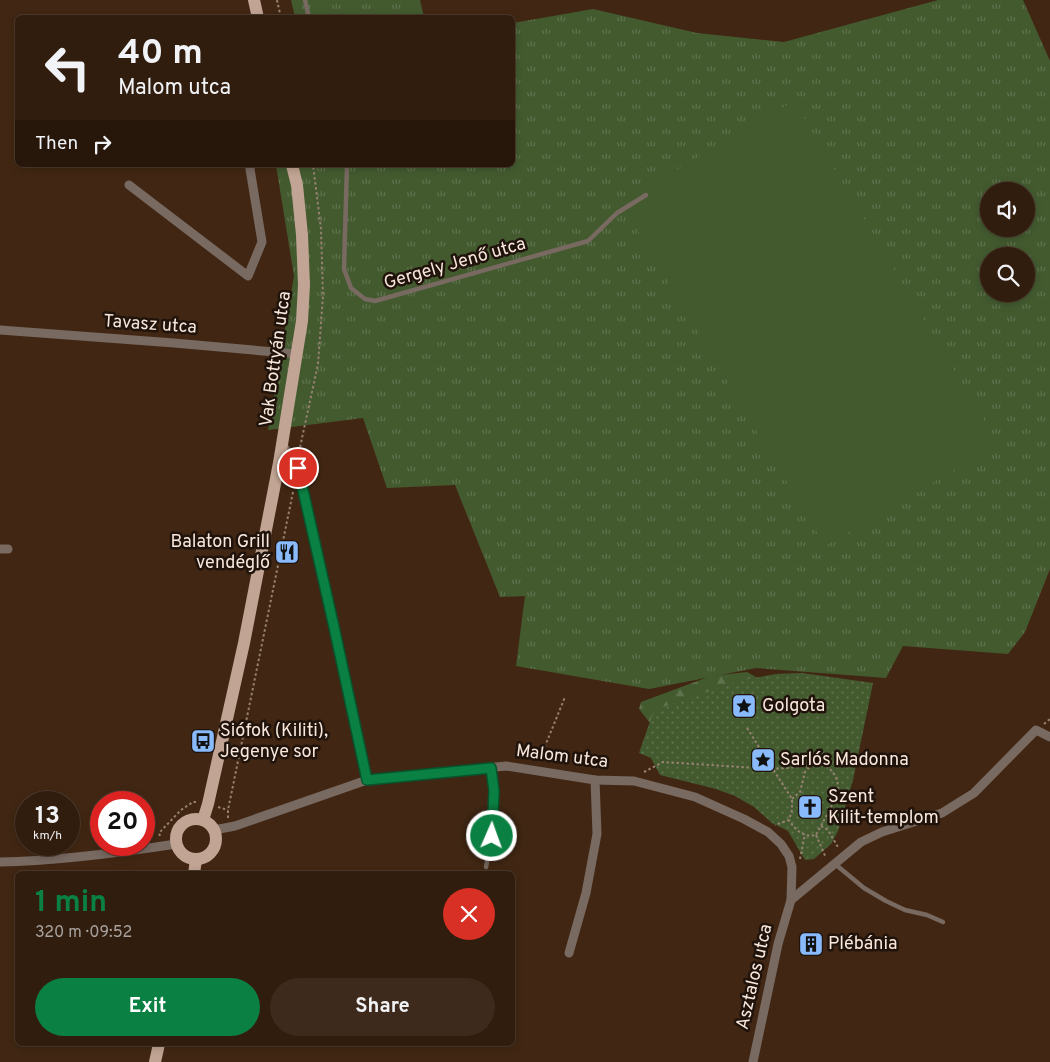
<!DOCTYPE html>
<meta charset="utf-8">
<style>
body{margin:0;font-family:Overpass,sans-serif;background:#3d2a1c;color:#f1f3f6;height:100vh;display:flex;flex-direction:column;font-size:19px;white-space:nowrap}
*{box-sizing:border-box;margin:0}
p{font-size:16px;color:#a8a29e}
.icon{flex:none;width:28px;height:28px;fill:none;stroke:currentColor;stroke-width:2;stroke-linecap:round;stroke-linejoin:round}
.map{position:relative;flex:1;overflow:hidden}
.details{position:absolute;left:15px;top:871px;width:500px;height:175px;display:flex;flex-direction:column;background:#311d0e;border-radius:8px;box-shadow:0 2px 8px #0003,0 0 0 1px #4c3b2e}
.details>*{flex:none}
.banner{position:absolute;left:15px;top:15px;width:500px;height:152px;border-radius:8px;box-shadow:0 2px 8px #0003,0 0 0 1px #4c3b2e;background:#311d0e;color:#f1f3f6;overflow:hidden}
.buttons{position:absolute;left:980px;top:182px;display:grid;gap:10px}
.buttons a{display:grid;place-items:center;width:55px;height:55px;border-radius:50%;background:#311d0e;box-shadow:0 2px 8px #0003,0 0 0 1px #4c3b2e;font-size:25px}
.speed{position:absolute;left:15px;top:791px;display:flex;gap:10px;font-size:25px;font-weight:700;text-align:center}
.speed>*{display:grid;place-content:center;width:65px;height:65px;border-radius:50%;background:#311d0e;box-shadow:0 2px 8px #0003,0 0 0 1px #4c3b2e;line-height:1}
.speed small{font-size:12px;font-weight:400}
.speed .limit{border:8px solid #d22;background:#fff;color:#111}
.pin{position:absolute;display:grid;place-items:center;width:42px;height:42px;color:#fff;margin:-21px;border:2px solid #fff;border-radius:50%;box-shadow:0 1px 5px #0007}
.me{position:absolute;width:55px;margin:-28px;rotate:2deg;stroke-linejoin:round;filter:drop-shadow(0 0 4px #0008)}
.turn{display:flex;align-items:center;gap:18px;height:105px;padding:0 20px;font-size:22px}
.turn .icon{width:65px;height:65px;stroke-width:2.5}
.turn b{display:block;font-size:35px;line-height:42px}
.then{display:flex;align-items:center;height:48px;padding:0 20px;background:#0003;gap:10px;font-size:19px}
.round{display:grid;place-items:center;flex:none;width:52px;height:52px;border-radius:26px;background:#3d2a1c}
.head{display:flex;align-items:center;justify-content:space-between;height:85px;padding:0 20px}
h1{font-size:30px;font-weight:700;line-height:38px;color:#0b8043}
.cta{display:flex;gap:10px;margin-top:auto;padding:10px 20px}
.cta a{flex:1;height:58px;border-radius:30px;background:#0b8043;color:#fff;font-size:20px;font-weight:700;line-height:58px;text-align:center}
.cta a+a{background:#3d2a1c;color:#f1f3f6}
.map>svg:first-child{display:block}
.grass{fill:url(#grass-tufts);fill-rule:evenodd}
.forest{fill:url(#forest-firs)}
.park{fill:url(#park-dots)}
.pitch{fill:#435a2f}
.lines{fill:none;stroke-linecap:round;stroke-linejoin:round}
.path{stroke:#968070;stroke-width:2;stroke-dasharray:2.5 2.5;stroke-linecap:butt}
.service{stroke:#786961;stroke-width:4.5}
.minor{stroke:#786961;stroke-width:9}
.primary{stroke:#c1a493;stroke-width:12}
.route-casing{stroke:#07532c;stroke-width:12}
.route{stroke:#0b8043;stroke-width:9}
.labels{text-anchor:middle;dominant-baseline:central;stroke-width:5;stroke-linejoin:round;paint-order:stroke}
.street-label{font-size:18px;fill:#f9e7db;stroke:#1f130b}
.poi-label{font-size:18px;fill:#f9e7db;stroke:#1f130b;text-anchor:start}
</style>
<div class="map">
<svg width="1050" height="1062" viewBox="0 0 1050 1062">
<defs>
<pattern id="grass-tufts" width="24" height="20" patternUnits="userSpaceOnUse" patternTransform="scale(1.25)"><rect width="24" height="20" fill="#435a2f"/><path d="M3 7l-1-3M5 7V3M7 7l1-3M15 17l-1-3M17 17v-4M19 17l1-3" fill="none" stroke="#5f724d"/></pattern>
<pattern id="forest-firs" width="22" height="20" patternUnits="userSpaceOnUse" patternTransform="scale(1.25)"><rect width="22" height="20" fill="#435a2f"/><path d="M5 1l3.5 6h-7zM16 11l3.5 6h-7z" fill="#5f724d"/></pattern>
<pattern id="park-dots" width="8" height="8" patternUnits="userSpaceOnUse" patternTransform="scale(1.25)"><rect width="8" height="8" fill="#435a2f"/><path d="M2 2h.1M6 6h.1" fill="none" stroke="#5f724d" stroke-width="1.8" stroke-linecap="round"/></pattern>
</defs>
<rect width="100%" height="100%" fill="#412713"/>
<g class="grass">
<polygon points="291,0 420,0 424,17 295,17"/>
<path d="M938,0H1023L1050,61V569L1025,632L1008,654L903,646L886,678L756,668L649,689L516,666L525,596L500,597L455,485L387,488L363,418L268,430L294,276L276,165H512L513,23L593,9L697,33L784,42ZM989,191H1026V229H989ZM989,256H1026V294H989Z"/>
</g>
<polygon class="forest" points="747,672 761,680 650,723 639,709 641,702 711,676"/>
<polygon class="park" points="802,673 873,683 853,780 838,831 831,844 814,859 805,860 788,831 772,823 754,807 735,796 716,789 660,775 651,758 639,753 654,710 743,680 776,674"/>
<polygon class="pitch" points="794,101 998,444 825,546 621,202"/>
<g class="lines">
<g class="path">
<polyline points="277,0 281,18"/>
<polyline points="299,452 318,364 323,296 321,229 313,165"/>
<polyline points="1044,724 1050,719"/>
<polyline points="747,728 792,799 792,810 789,820 775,825"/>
<polyline points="539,761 565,697"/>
<path d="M644,772L663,762L773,769L823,765C833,769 839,779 838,791C836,800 821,825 816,835C804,838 795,830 789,820"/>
<polyline points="792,799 800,792 805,772 811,765"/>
<polyline points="218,807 228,810"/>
<polyline points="228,818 228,810 293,492"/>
<polyline points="821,826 828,830 839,849"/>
<polyline points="816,835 826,858"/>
<polyline points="160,836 159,833 181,810 193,802 196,802"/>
<polyline points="800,859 805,834"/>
</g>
<g class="service">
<polyline points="305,0 309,18"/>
<polyline points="347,165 344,269 351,288 365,299 375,301 588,241 617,213 646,195"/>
<polyline points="835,864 864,888 886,901 905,910 927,915 943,922"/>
<polyline points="486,867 492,836 494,791 491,768"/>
</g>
<g class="minor">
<polyline points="129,185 248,276 262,242 250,169 251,165"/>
<polyline points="0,330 174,343 297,354"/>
<polyline points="282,444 298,468 334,627 367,780"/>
<polyline points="0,549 8,549"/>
<polyline points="214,830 235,826 367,780 506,766 595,780 634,781 695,797 744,819 768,832 781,844 789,856 792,867 791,900 778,944 753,1062"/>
<path d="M0,862C59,861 118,853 176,844"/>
<polyline points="791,900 861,842 882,832 942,813 974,793 1036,730 1050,737"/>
<polyline points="569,953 586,893 597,834 595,780"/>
</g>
<g class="primary">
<polyline points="254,0 258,18"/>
<circle cx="196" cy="839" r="20"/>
<polyline points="203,820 208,804 244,643 279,463 302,321 304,285 302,235 297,185 292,165"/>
<polyline points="194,874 196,859"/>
<polyline points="155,1062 159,1044"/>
</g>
</g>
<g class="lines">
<defs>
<polyline id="route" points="298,468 334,627 367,780 491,768 494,791 492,836"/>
</defs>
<use href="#route" class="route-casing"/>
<use href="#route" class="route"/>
</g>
<defs>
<symbol id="restaurant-square" viewBox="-11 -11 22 22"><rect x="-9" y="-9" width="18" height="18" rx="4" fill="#88bafc" stroke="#1f130b"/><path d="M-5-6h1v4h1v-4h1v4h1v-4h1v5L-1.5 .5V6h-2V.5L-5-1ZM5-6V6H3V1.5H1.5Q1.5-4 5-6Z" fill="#111"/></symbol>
<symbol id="sight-square" viewBox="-11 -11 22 22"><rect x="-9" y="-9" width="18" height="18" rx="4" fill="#88bafc" stroke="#1f130b"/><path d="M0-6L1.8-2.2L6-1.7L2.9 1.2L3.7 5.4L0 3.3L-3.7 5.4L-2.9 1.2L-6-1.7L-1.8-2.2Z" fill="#111"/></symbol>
<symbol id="bus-square" viewBox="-11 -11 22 22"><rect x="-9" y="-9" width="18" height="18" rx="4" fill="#88bafc" stroke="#1f130b"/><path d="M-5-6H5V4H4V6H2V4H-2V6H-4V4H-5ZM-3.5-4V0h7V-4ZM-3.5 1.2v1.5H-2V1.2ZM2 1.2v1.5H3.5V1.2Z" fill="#111"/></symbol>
<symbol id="church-square" viewBox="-11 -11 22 22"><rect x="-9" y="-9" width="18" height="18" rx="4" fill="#88bafc" stroke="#1f130b"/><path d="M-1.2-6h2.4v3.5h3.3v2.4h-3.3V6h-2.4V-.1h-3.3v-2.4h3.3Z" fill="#111"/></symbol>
<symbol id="building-square" viewBox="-11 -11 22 22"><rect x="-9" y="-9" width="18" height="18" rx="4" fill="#88bafc" stroke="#1f130b"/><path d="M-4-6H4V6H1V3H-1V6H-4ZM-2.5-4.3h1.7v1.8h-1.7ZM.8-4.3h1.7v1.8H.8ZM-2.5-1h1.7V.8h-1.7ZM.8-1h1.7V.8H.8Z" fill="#111"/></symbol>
</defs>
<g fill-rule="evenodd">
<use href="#restaurant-square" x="273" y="538" width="28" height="28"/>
<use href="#sight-square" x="730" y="692" width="28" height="28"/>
<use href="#bus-square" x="189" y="727" width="28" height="28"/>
<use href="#sight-square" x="749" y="746" width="28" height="28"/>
<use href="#church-square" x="796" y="793" width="28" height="28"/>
<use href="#building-square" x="797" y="930" width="28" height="28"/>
</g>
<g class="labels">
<g class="street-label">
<text transform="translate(455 264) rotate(-16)">Gergely Jenő utca</text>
<text transform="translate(150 325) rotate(4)">Tavasz utca</text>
<text transform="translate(276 359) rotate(-82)">Vak Bottyán utca</text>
<text transform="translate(562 757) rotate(7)">Malom utca</text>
<text transform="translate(755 977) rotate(-77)">Asztalos utca</text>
</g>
<g class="poi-label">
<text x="270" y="542" text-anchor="end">Balaton Grill<tspan x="270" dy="21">vendéglő</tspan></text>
<text x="762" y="706">Golgota</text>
<text x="220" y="731">Siófok (Kiliti),<tspan x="220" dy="21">Jegenye sor</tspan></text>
<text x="780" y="760">Sarlós Madonna</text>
<text x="828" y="797">Szent<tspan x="828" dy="21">Kilit-templom</tspan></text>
<text x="828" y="944">Plébánia</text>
</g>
</g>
</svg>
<div class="buttons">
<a><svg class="icon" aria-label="sound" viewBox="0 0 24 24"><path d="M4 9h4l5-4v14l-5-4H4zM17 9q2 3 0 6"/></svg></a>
<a><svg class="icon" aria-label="search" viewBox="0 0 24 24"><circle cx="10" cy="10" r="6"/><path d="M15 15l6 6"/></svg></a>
</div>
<div class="speed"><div>13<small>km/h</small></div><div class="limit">20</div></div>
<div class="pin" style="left:298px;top:468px;background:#d93025"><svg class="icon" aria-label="arrive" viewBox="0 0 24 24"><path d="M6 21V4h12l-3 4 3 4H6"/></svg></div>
<svg class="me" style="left:492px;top:836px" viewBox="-20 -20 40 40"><circle r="17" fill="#0b8043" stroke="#fff" stroke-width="3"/><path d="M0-11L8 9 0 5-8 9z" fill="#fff"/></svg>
<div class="banner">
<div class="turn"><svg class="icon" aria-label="left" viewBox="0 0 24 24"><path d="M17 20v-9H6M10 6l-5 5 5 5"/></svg><div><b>40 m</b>Malom utca</div></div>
<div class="then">Then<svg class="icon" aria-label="right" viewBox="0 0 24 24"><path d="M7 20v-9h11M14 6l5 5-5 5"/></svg></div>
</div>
<section class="details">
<div class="head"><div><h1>1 min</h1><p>320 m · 09:52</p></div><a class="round" style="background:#d93025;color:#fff"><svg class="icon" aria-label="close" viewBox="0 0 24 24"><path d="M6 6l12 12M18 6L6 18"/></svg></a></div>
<div class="cta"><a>Exit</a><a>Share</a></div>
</section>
</div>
